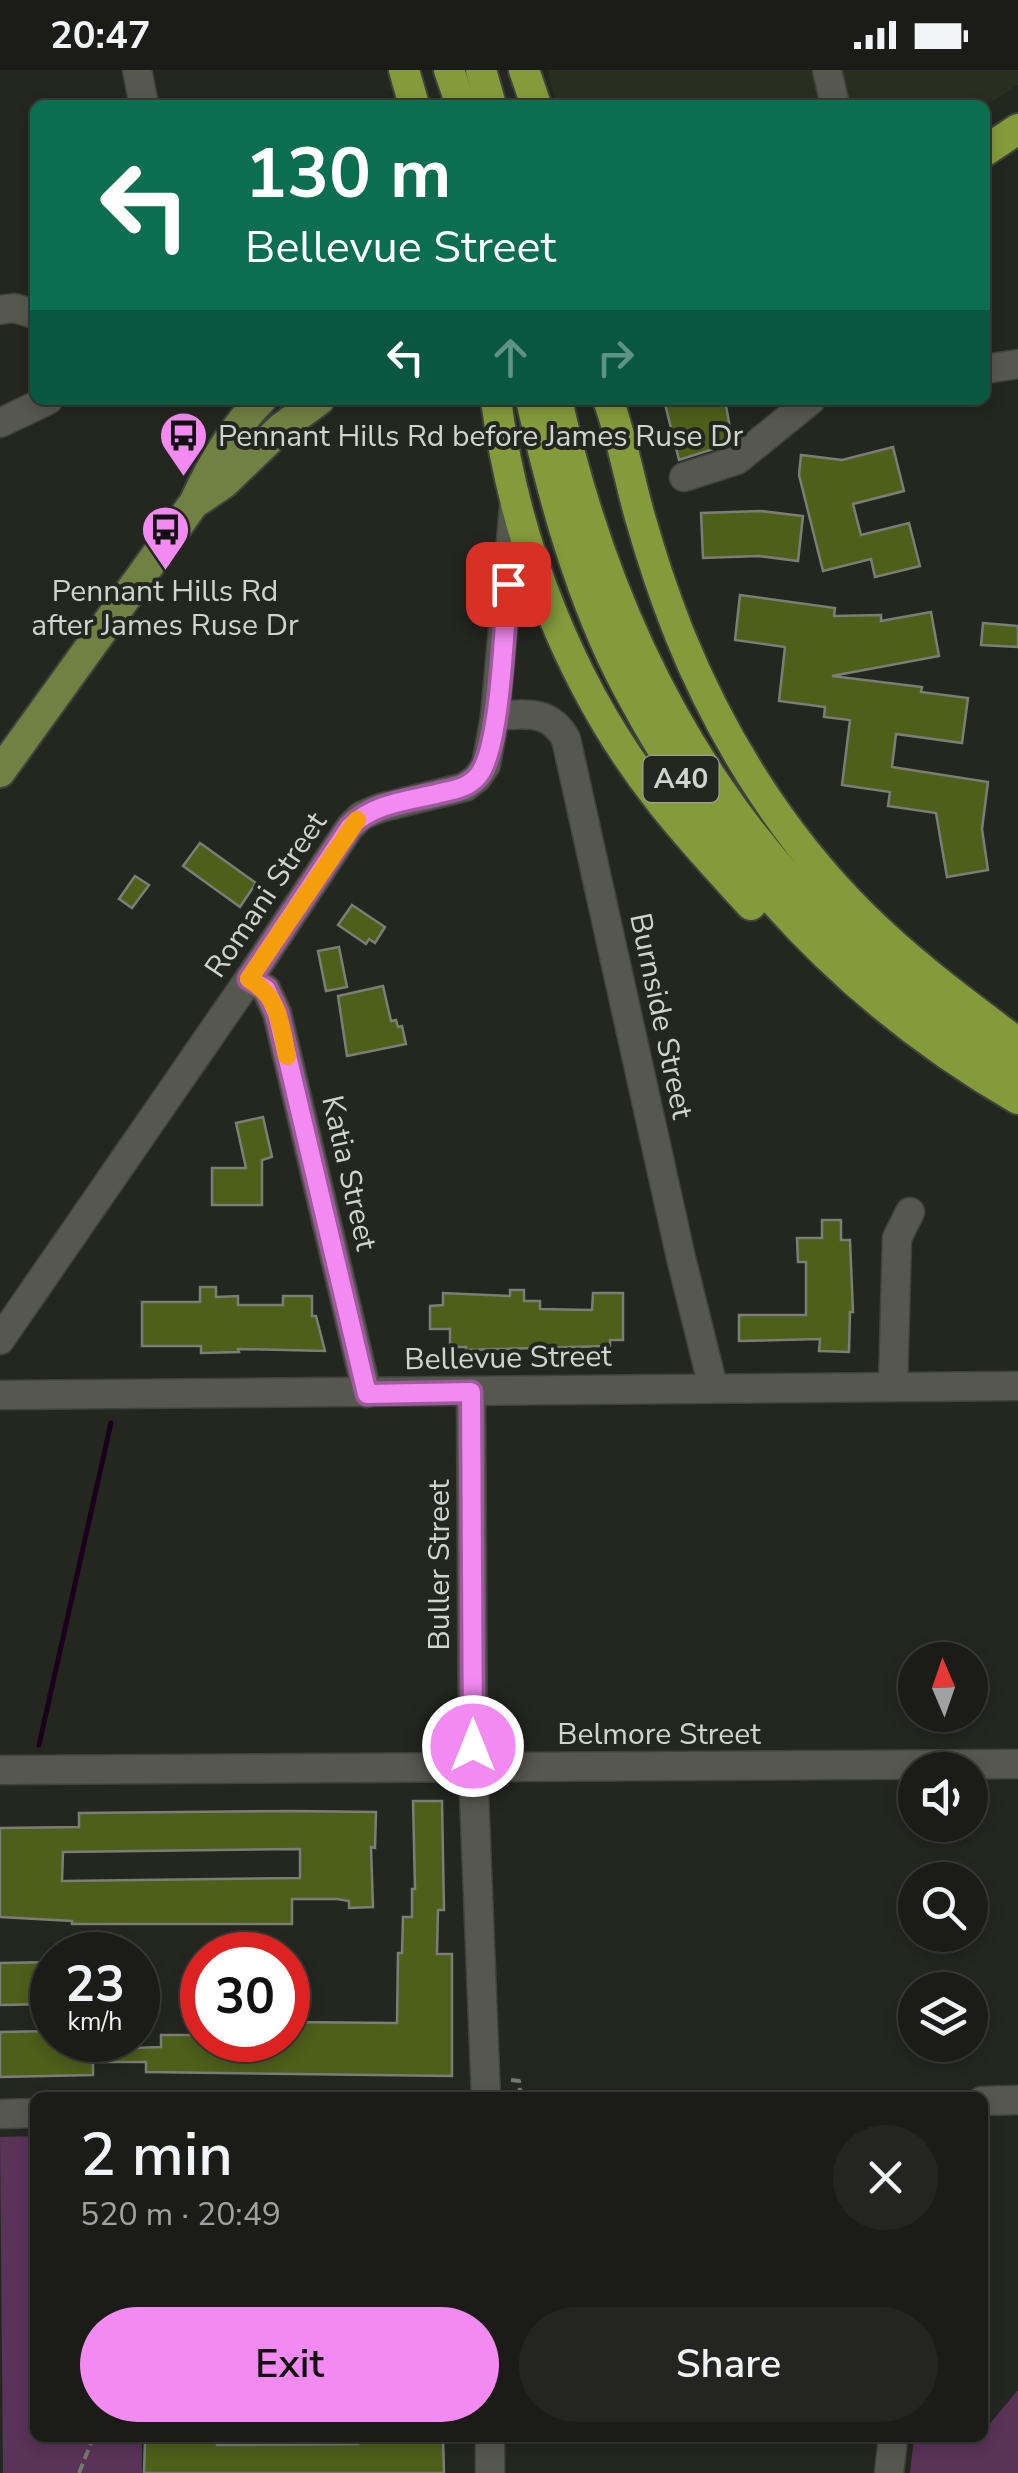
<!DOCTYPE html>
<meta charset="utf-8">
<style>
body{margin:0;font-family:"Nunito Sans",sans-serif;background:#242521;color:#f1f3f6;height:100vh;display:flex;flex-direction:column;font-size:38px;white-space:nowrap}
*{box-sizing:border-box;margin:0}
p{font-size:32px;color:#a0a1a2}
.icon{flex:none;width:55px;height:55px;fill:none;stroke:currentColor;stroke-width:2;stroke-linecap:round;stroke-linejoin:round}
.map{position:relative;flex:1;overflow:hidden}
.details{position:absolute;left:30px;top:2022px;width:958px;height:350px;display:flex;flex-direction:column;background:#1b1c18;border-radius:15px;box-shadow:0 5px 15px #0003,0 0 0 2px #393a37}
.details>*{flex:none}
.banner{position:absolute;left:30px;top:30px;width:960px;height:305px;border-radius:15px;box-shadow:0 5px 15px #0003,0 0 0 2px #393a37;background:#0b6e4f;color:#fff;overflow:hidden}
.needle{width:65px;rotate:358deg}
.fabs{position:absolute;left:898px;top:1572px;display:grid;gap:20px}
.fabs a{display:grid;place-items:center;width:90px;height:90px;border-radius:50%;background:#1b1c18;box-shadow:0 5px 15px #0003,0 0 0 2px #393a37;font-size:50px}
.speed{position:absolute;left:30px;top:1862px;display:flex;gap:20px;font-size:50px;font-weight:700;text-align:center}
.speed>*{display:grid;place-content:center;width:130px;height:130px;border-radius:50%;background:#1b1c18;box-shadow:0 5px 15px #0003,0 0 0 2px #393a37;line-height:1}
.speed small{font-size:25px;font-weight:400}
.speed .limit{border:15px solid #d22;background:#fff;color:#111}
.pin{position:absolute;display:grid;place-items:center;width:85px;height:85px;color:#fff;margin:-42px;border-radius:20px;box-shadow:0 5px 15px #0006}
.me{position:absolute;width:110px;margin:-55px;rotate:0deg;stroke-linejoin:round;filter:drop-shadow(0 0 8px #0008)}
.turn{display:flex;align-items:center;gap:35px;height:210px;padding:0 50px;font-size:45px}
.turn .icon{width:130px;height:130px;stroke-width:2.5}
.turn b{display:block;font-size:70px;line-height:85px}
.lanes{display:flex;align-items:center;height:95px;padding:0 50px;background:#0003;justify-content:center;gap:50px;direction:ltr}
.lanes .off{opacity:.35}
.round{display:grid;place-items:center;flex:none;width:105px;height:105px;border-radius:52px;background:#242521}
.overview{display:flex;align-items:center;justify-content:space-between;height:170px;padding:0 50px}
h1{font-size:60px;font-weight:600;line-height:75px}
.cta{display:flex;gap:20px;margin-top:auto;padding:20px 50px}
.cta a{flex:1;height:115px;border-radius:60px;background:#f38af1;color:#111;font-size:40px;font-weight:600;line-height:115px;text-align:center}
.cta a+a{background:#242521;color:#f1f3f6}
.status{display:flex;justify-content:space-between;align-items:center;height:70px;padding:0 50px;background:#1b1c18;direction:ltr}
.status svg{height:28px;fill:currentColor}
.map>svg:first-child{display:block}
.built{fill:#2a2e21}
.green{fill:#593358}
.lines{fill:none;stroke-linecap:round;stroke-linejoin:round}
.stream{stroke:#1a001a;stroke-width:5}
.building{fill:#4e5f1a;stroke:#7b7e76;stroke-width:2.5;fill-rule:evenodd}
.minor-casing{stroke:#40423c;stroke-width:31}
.major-casing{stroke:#40423c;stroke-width:34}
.highway-casing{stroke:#40423c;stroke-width:34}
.path{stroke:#757771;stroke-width:4;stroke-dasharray:10 5;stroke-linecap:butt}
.minor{stroke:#565850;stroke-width:28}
.major{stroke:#718043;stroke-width:30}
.highway{stroke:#839b3b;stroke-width:30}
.route-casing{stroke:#9e5a9d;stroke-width:25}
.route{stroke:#f38af1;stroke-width:18}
.slow{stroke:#f59e0b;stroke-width:18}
.labels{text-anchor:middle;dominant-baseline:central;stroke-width:8;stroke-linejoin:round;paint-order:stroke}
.shield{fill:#242620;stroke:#9d9f9a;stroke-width:2.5}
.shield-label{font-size:28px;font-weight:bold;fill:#d1d3ce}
.poi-label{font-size:30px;fill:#d1d3ce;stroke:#242620;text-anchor:start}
.street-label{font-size:30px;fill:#d1d3ce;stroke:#242620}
</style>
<div class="status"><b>20:47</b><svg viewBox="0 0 49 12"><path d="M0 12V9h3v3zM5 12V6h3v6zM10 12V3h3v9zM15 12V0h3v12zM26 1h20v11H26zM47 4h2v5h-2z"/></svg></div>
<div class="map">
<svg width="1018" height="2403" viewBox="0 0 1018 2403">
<rect width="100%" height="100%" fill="#242620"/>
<polygon class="built" points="548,0 1018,0 1018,15 985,36 556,35"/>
<g class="green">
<polygon points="35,2066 35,2368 142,2368 142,2403 3,2403 0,2067"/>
<polygon points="1018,2320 1018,2403 910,2403 914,2368 974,2372 982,2368 983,2362"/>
</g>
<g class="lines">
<polyline class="stream" points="39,1675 111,1353"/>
</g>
<g class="building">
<polygon points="664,330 725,330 732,369 722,371 723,376 679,390"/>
<polygon points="893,377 904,421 853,434 861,465 909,453 920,496 875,507 871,489 823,501 799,405 801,385 842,390"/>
<polygon points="761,441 803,446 798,491 759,486 703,488 701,443"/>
<polygon points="740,525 835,538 834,546 881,545 881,551 931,542 939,586 832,606 922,617 921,622 968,628 962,673 896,664 892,697 988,712 982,759 988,800 947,807 936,743 888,736 890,722 842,715 850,650 824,647 825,637 779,631 785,577 735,570"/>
<polygon points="983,553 1018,556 1018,577 981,575"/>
<polygon points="200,773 256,813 240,837 183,796"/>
<polygon points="135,806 149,815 132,838 119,829"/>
<polygon points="352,835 385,857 375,873 369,869 366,874 338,855"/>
<polygon points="339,877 347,917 326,921 318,881"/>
<polygon points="383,916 391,951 396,950 398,957 402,956 406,974 347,986 338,926"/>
<polygon points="263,1047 272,1087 262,1090 262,1135 212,1135 212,1098 246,1098 236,1053"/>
<polygon points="822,1150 841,1150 841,1170 850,1170 853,1242 850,1242 849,1282 819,1281 820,1269 739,1271 739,1245 806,1245 806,1192 798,1192 797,1168 822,1168"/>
<polygon points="200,1217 216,1217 216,1227 238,1226 238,1235 283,1235 283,1226 312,1226 312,1246 316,1246 325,1281 238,1279 239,1282 201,1283 201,1276 142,1276 142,1232 200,1232"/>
<polygon points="510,1220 524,1220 524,1231 540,1231 540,1239 592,1240 593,1223 623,1223 623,1270 610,1270 610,1276 466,1280 466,1277 450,1277 450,1259 430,1259 430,1236 443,1235 443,1223 510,1226"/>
<polygon points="413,1731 442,1731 444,1840 438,1840 437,1884 452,1884 452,2006 146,2002 146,1992 93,1992 93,2005 0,2007 0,1962 52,1961 52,1970 133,1970 134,1978 161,1977 161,1965 202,1965 202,1970 288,1970 288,1952 397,1953 398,1883 402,1883 403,1847 412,1847 412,1819 415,1819"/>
<path d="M292,1741L376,1742L375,1778L371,1777L373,1837L349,1838V1831L337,1829H292V1854H72V1851L0,1847V1758L79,1757V1743ZM300,1779V1808L62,1811L63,1782Z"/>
<polygon points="52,1892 52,1934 0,1935 0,1893"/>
<polygon points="194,2368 217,2368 217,2375 358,2374 358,2368 443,2368 444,2403 144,2403 145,2370 194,2371"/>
</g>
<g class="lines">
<defs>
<g id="minor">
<polyline points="137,0 144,35"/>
<polyline points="827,0 835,35"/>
<polyline points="0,240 14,238 35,244"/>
<polyline points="985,299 1018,294"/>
<polyline points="0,353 48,330"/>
<polyline points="684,407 737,390 811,330"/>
<path d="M495,646C525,644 550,639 566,669L681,1188L713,1317"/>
<polyline points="249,909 266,919 277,943 367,1323"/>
<polyline points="0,1270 249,909 350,757 361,746 380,738 465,717 477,708 486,695 495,646 514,437"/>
<polyline points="893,1316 897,1168 910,1142"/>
<polyline points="471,1322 473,1698 486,2028"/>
<polyline points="0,1325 1018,1316"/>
<polyline points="0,1700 1018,1694"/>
<polyline points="982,2031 1018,2030"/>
<polyline points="0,2044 35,2043"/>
<polyline points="490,2368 490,2403"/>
<polyline points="889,2403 893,2368"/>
</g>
<g id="major">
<polyline points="199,430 224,413 280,359 319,330"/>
<path d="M0,702L194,433C211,396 232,359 261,330"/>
</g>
<g id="highway">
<polyline points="404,0 414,35"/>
<polyline points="449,0 461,35"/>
<polyline points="481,0 491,35"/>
<polyline points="524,0 536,35"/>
<polyline points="985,81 1018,59"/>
<path d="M496,330C515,473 570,617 660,731C688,767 720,801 751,835"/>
<path d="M531,330C553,427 580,528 627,617C719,791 848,931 1018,1029"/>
<path d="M557,330C622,621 763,841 1018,1001"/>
<path d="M608,330C622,367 629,409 640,447C651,486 664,525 679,563C724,675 792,781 881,863C924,903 971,938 1018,973"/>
</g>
</defs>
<use href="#minor" class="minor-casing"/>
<use href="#major" class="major-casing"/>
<use href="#highway" class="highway-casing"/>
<g class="path">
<polyline points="511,2010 519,2011 520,2021"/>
<polyline points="79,2403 93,2368"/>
</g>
<use href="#minor" class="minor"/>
<use href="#major" class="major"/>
<use href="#highway" class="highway"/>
</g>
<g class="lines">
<defs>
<path id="route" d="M473,1676L471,1322L367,1324L277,943L266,919L249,909L350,757C372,734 406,731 436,724C452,720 467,719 478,706C501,679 504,554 508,514"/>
</defs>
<use href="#route" class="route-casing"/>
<use href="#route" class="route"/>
<path class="slow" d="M287,986C280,953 280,928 249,909L357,750"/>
</g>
<defs>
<symbol id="bus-pin" viewBox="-11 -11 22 30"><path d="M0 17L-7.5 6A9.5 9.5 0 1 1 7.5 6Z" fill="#f38af1" stroke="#242620"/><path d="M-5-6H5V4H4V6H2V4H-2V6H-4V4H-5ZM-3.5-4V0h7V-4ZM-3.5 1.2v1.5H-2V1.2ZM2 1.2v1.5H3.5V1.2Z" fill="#111"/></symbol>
</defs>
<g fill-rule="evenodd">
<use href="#bus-pin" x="156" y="338" width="55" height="75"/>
<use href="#bus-pin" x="138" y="432" width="55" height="75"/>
</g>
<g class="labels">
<rect class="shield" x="643.5" y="686" width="75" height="46" rx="8"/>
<g class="shield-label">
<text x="681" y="709">A40</text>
</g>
<g class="poi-label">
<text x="218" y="366">Pennant Hills Rd before James Ruse Dr</text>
<text x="165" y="521" text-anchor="middle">Pennant Hills Rd<tspan x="165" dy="34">after James Ruse Dr</tspan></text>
</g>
<g class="street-label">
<text transform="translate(266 825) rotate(-56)">Romani Street</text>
<text transform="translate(661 946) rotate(78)">Burnside Street</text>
<text transform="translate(349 1103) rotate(77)">Katia Street</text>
<text transform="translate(508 1288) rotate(-1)">Bellevue Street</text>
<text transform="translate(439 1495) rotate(-90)">Buller Street</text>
<text x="659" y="1664">Belmore Street</text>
</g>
</g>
</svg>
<div class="fabs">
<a><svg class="needle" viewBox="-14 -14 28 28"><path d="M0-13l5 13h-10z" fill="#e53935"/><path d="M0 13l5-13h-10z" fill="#a0a1a2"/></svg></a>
<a><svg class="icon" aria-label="sound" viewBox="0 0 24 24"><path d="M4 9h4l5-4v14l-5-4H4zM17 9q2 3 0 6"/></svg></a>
<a><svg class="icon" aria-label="search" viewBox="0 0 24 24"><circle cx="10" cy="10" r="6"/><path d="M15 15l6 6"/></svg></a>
<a><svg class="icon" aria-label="layers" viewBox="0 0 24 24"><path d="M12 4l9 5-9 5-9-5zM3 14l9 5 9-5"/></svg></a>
</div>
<div class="speed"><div>23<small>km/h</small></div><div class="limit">30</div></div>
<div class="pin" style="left:508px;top:514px;background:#d93025"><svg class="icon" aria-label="arrive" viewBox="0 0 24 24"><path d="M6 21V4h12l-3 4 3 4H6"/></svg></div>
<svg class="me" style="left:473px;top:1676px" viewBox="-20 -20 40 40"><circle r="17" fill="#f38af1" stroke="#fff" stroke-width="3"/><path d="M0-11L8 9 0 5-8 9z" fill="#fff"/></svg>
<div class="banner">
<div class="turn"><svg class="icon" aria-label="left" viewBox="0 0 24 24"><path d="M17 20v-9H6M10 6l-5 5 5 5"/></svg><div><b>130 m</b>Bellevue Street</div></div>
<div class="lanes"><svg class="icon" aria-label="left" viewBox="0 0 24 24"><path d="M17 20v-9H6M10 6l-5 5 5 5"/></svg><svg class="icon off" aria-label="ahead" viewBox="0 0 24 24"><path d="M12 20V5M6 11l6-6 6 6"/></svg><svg class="icon off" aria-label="right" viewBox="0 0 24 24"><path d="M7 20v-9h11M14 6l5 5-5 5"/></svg></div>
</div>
<section class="details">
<div class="overview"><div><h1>2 min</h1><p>520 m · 20:49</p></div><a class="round"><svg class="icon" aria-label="close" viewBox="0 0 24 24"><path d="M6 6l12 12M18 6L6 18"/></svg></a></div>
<div class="cta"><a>Exit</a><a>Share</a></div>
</section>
</div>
